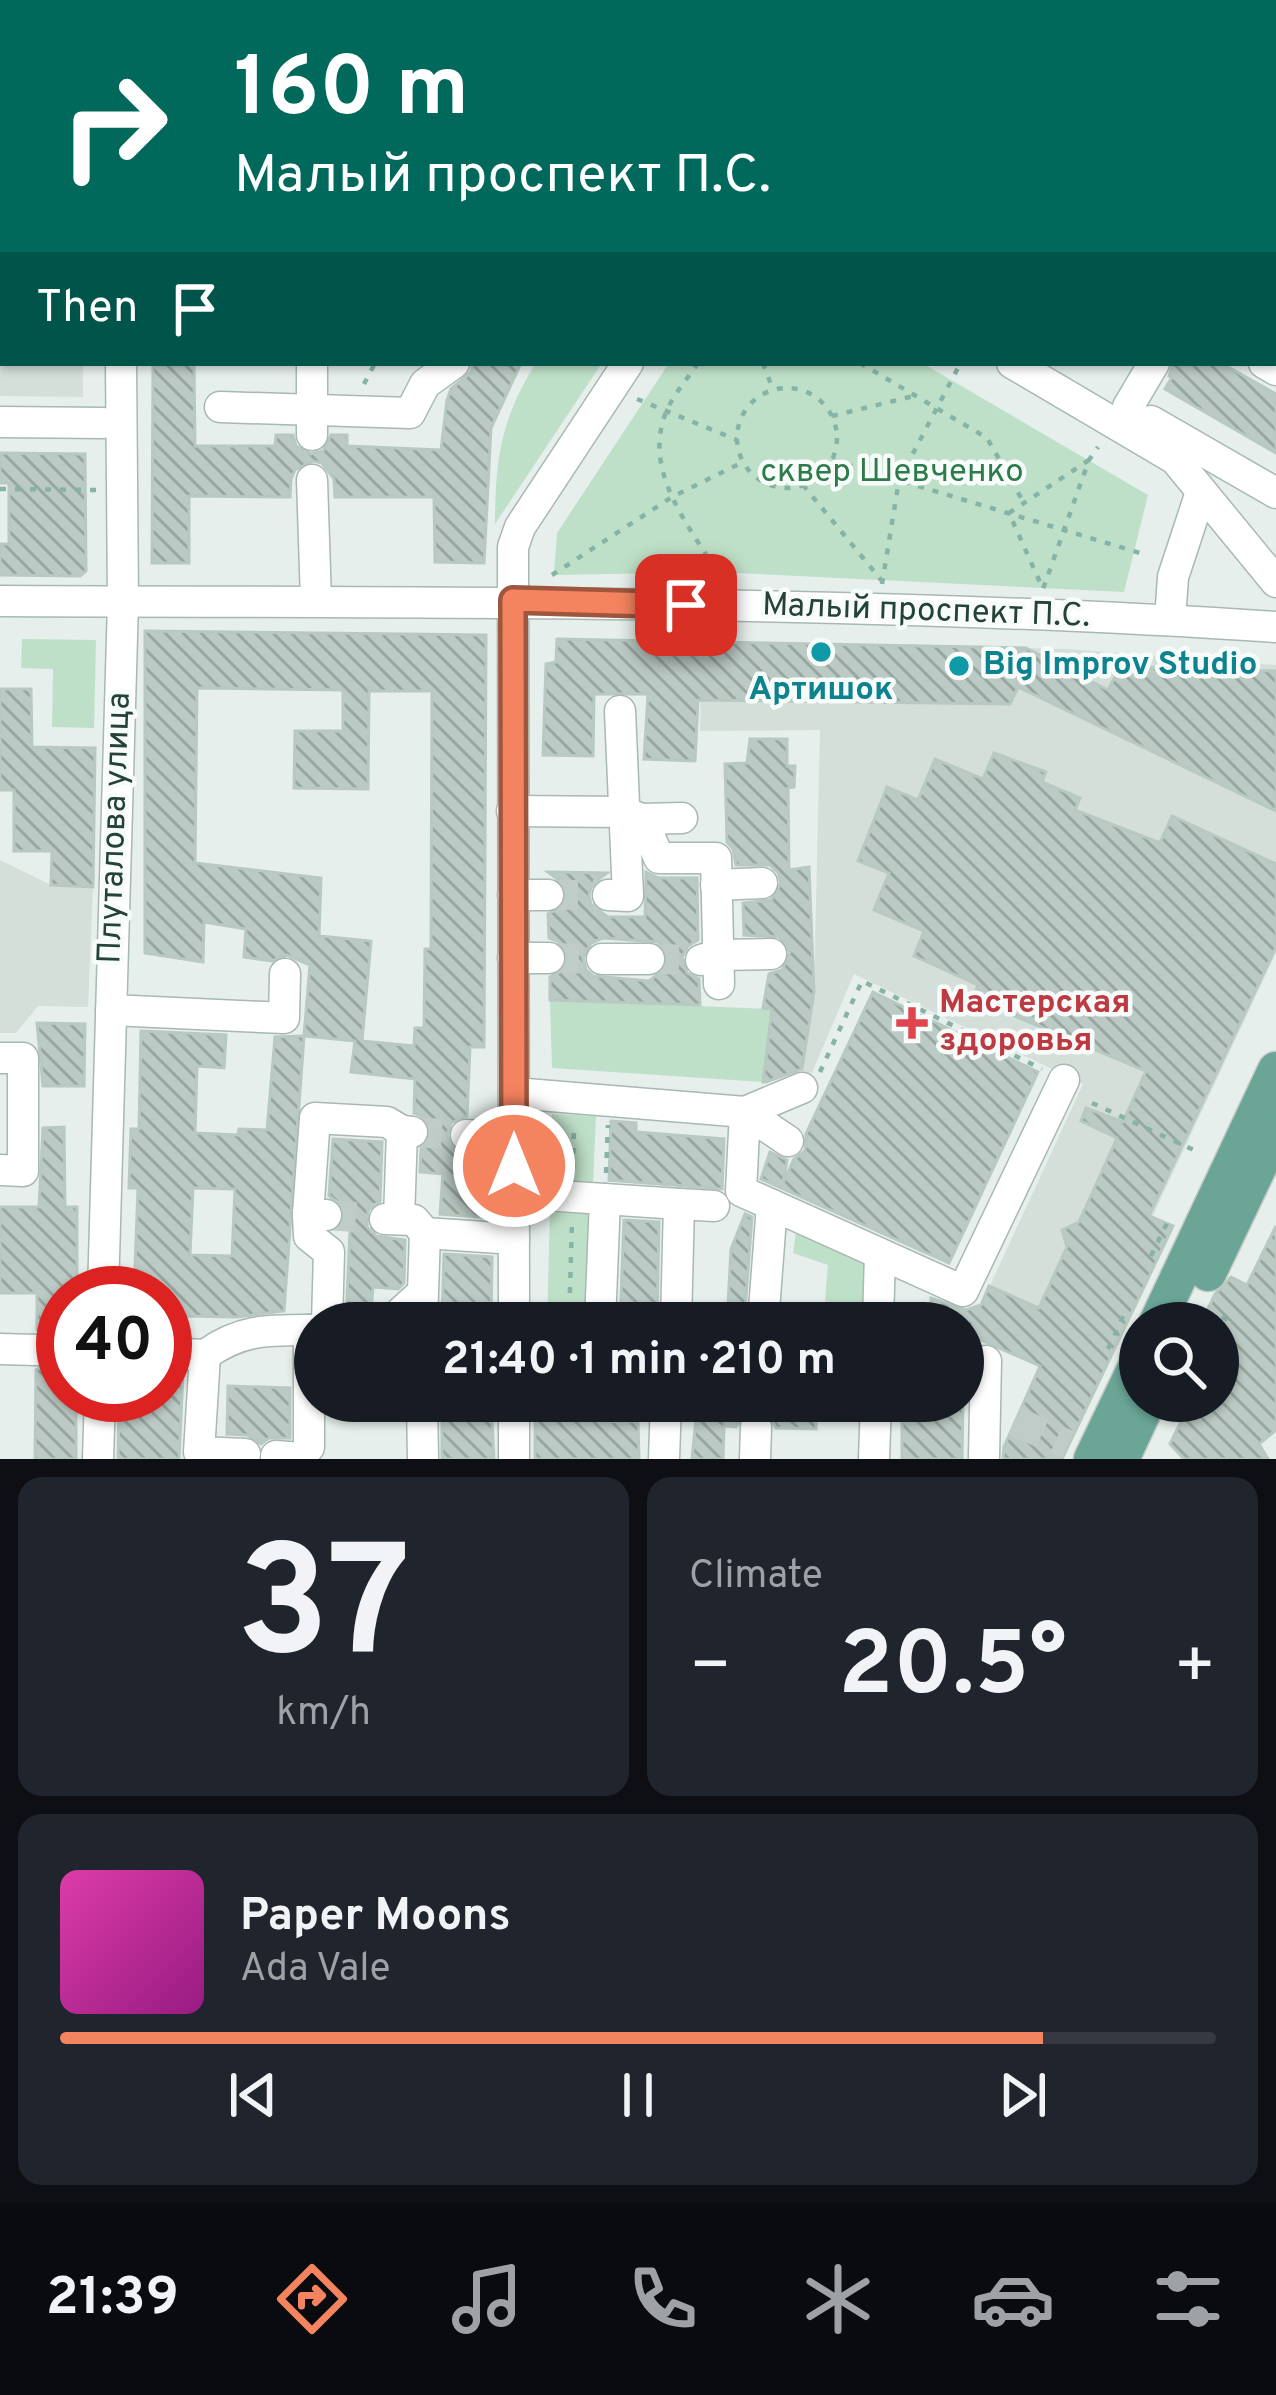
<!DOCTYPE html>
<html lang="en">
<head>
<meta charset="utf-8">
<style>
	body { margin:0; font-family:Overpass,sans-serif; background:#20242c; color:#f1f3f6; height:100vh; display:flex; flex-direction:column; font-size:45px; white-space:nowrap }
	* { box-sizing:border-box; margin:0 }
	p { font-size:39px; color:#9ea1a6 }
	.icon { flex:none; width:66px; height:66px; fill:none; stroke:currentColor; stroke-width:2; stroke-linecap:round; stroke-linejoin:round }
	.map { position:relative; height:1459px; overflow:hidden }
	.side { display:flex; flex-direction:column; gap:18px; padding:18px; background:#0d0f14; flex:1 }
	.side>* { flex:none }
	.hud { position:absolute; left:0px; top:0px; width:1278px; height:366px; box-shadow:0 3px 9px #0004; background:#00695c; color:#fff; overflow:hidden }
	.tools { position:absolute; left:1119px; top:1302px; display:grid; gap:24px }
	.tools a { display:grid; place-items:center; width:120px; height:120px; border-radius:50%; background:#171b24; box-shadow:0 3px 9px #0004; font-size:60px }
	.speed { position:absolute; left:36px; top:1266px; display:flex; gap:24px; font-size:60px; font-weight:700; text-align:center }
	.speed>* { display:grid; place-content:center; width:156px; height:156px; border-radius:50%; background:#171b24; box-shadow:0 3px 9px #0004; line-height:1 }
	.speed .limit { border:18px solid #d22; background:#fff; color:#111 }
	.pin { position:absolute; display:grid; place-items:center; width:102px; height:102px; color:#fff; margin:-51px; border-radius:24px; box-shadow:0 6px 18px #0006 }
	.me { position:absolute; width:132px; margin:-66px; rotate:0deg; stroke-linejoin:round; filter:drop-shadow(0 0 9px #0008) }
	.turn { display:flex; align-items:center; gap:42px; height:252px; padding:0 36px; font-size:54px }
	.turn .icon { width:156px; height:156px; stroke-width:2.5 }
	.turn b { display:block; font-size:84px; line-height:102px }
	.then { display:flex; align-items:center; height:114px; padding:0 36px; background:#0003; gap:24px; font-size:45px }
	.big { font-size:90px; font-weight:700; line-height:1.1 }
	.side .tile { flex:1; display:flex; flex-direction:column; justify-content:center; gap:18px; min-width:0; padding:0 42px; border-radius:24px; background:#20242c }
	.side .dial { align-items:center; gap:0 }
	.dial b { font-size:156px; line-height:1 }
	.song { display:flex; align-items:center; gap:36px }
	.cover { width:144px; height:144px; border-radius:18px; background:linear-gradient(135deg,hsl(320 70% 55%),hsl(310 70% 35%)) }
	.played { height:12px; border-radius:6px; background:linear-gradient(90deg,#f4845f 85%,#363941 85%) }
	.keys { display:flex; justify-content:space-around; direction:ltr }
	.heat { display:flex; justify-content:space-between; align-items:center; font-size:66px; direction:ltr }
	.side .tiles { flex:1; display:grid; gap:18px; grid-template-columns:1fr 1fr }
	.tile:last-child { grid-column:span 2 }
	.trip { position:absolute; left:294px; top:1302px; width:690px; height:120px; border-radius:60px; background:#171b24; box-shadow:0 3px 9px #0004; font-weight:700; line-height:120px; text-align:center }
	.menu { display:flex; height:192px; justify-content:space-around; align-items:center; background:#090b0e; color:#9ea1a6 }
	.menu .icon { width:84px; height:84px }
	.menu .current { color:#f4845f }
	.menu b { font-size:54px; color:#f1f3f6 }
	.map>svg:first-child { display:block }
</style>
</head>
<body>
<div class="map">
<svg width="1276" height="1459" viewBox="0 0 1276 1459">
	<defs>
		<pattern id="building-back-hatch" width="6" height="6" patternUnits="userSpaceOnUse" patternTransform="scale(3)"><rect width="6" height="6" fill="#bbcac4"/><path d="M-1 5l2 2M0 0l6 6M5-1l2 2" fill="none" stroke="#98a6a0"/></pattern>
	</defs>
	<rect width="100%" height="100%" fill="#e6efeb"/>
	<g fill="#d4dfda">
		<path d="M0,0H86L3,3V363H83V397L0,396Z"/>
		<path d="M702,640L1067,649L1276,665V953L1088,1354L981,1305L1083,1084L854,974L805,1089L799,1086L814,992L820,730L700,731Z"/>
		<path d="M0,860L51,885L93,887L88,1007L38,1006L16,1033H0Z"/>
	</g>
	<g fill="#bfe0c8">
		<path d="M536,363H602L495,524C495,460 501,418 536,363Z"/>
		<path d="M669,363H922L1148,495L1124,592L717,572L554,575L557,533Z"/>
		<path d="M22,639L96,640L94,728L52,727L53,669L21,668Z"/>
		<path d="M550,1000L772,1009L763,1082L552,1068Z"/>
		<path d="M552,1114L596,1116L593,1182L549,1180Z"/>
		<path d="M550,1213L593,1214L590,1323H547Z"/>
		<path d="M797,1226L869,1259L867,1311L825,1301L828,1265L793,1253Z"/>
	</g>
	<g fill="url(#building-back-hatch)" stroke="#b8c9c2" stroke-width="3" fill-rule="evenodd">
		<path d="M153,363H194L195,446H275L276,435H293L296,446L311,454L323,451L331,435H347V446L441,450L447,400L451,389L471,372L473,363H521L491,428L484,563L435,562L434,497H335L334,479L322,463L313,461L295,470L291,479L290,497L189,496V563H152Z"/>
		<path d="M1173,363H1221L1276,394V453L1165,389L1172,377L1169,376Z"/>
		<path d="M0,453L85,454L86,571L80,576L0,575V544H9V483H0Z"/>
		<path d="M145,631L486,635L484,1047H470L467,1116L451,1123L447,1135L456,1152L494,1156L493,1218L440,1214L443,1174L420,1172L421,1149L431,1133L424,1117L414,1113L415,1079L351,1072L355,1041L304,1036L310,965L287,955L272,961L244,957L246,929L204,922L203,962L145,953ZM197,688L343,690V731H295L294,788L368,789L369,691H432L431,949H425L424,1028H415L414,1046L362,1041L371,941L319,936L321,878L195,863Z"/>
		<path d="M557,639L1026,648L1108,690L1117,673L1125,667L1276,671V811L1018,687L1010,704L698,700L695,761L644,759L648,694H594L593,756L543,755L546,664L556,662Z"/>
		<path d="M0,689H31L32,747L95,748L93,887L51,885L52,851H14V790H0Z"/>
		<path d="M750,739H787V766H795L794,787L788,788L789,870L809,867L814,992L802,1069L766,1082H763L772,1009L763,1008L769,974L782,970L790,952L779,937L744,935L743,903L771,900L781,883L778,872L770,865H736L733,849L727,842L725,764L747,763Z"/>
		<path d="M994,753L1046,772L1042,782L1080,798L1075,810L1160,843L1172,816L1276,864V947L1149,1216L1173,1226L1062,1459H1003L1004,1447L1040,1366L963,1332V1323H930L931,1298L966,1310L981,1305L989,1286L1039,1308L1067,1247L1062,1230L1079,1222L1117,1138L1081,1121L1086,1108L1123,1122L1146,1071L981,1002L983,999L974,995L978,985L914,956L924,931L874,910L889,873L858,861L887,787L918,800L935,759L983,779Z"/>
		<path d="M548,872L607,873L592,884L589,895L591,905L608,917H645L646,872L659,878H697L698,940L688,946L682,957L687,973L699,979L700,1005L550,1000V977L565,969L568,957L560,942L549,938L548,914L564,906L567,894L564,884ZM603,938L658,942L666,950V968L649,981L593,976L586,970L583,958L591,943Z"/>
		<path d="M873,992L1038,1072L949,1263L761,1179L770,1152L787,1160L783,1183L794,1159L805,1151L806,1134Z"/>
		<path d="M37,1023L85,1024L84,1086H43Z"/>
		<path d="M141,1031L226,1035L224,1068L197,1066L195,1133L238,1135L239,1129L267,1130L275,1037L304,1036L284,1311L237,1317L186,1316L185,1335L174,1337L165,1351V1293H134L138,1188H129L131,1129H139ZM193,1188L235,1189L232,1256L190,1255Z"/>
		<path d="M611,1121L636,1123V1132L724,1139L722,1189L609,1180Z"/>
		<path d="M64,1127L65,1207H77V1293H63V1395H76V1459H35L36,1370L53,1361L56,1349L48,1334L37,1330V1293H0V1207H39L43,1128Z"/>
		<path d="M333,1139L382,1142L380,1201L368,1210L367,1227L376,1236L405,1240L404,1283L398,1289L373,1287L370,1323H346L350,1228L341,1227L344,1207L329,1196Z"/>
		<path d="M745,1214L752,1217L744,1323H727L731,1249Z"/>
		<path d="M624,1220L659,1222L657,1323H620Z"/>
		<path d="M1276,1226V1430L1259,1444L1268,1459H1184L1170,1444L1191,1401H1218V1345L1229,1323H1201L1215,1294L1231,1277L1247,1285Z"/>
		<path d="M444,1254L492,1257L491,1323H442Z"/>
		<path d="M165,1356L173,1370L183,1373L179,1459H118L119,1395H165Z"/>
		<path d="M228,1386L290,1388V1438H269L261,1444L247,1435L227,1434Z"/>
		<path d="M442,1401H491L494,1459H442Z"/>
		<path d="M535,1401H598L599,1422L638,1421L639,1459H535Z"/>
		<path d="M725,1401H816V1429L776,1428L767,1411L748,1409L736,1427L724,1426L723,1459H692L696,1419H724Z"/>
		<path d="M902,1401H963L962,1459H902Z"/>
	</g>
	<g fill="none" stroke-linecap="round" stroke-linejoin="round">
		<g stroke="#bfccc8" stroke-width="30" stroke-dasharray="30 15" stroke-linecap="butt">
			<path d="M775,0L779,3"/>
			<path d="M572,3L574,0"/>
			<path d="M548,895H608"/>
			<path d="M549,958L602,959"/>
			<path d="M649,959L701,960"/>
			<path d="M412,1132L466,1135"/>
			<path d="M326,1215L385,1219"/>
			<path d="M1015,1421L1068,1445"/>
		</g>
		<defs>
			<g id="minor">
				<path d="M121,0V3"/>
				<path d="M311,0V3"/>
				<path d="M428,0L433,3"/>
				<path d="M465,0L470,3"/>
				<path d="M650,0L654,3"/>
				<path d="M997,0L1000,3"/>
				<path d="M1096,0L1100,3"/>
				<path d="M1196,0L1200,3"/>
				<path d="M734,3L737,0"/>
				<path d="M877,3L880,0"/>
				<path d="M1138,3L1140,0"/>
				<path d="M1275,56H1276"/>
				<path d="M1275,245L1276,243"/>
				<path d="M1275,287L1276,288"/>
				<path d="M312,363V435"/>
				<path d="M1012,363L1175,459L1276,582"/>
				<path d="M1264,363L1276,370"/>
				<path d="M220,407L410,413L425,384L454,363"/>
				<path d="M1128,407L1154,363"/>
				<path d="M1151,421L1276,493"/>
				<path d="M1,422L103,423"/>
				<path d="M312,480L316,601"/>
				<path d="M0,601C425,603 851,599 1276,627"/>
				<path d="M1170,620L1173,577L1201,492"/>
				<path d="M512,811L623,812L642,819L682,818"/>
				<path d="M642,819L659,858H716L719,984"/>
				<path d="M716,885L762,883"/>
				<path d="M513,895H548"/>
				<path d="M608,895L628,896L620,711"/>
				<path d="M513,958H549"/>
				<path d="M602,959H649"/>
				<path d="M701,960L717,955L771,954"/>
				<path d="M111,1010L284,1018L285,974"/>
				<path d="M0,1058H23V1171L0,1170"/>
				<path d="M514,1093L745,1112L741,1191L963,1291L1064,1080"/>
				<path d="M466,1135L514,1138"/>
				<path d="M788,1141L745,1112L802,1088"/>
				<path d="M514,1193L679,1204L676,1323"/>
				<path d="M679,1204L714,1206"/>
				<path d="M308,1214L309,1236L329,1252L327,1323"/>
				<path d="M326,1215L308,1214L315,1118L387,1122L402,1131"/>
				<path d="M385,1219L414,1220L425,1233L514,1239"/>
				<path d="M399,1219L402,1131L412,1132"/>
				<path d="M103,1293L123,602L121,363"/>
				<path d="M389,1323L422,1293"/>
				<path d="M422,1323L425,1233"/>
				<path d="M514,1323L513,547L520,527L628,363"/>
				<path d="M600,1323L605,1199"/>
				<path d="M763,1323L772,1205"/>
				<path d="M878,1323L880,1254"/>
				<path d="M0,1349L37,1350"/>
				<path d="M184,1354L205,1355L199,1452L245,1454"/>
				<path d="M205,1355C242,1328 271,1330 315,1330"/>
				<path d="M422,1401L423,1459"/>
				<path d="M514,1401V1459"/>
				<path d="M276,1456L300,1458L309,1447V1330"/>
				<path d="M984,1457L986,1361"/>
				<path d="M98,1459L100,1395"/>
				<path d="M664,1459L666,1401"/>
				<path d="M755,1459L756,1427"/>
				<path d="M874,1459L876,1401"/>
			</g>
			<g id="major">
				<path d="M1208,1273L1276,1130"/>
				<path d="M1157,1323L1276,1070"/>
				<path d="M1092,1459L1140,1359"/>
				<path d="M1121,1459L1148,1401"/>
			</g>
		</defs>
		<use href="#minor" stroke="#a8b8b2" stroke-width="33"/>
		<use href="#major" stroke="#c2cac8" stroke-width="39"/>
		<g stroke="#86b3a5" stroke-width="4.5" stroke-dasharray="6 9" stroke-linecap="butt">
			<path d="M1275,323L1276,324"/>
			<path d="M698,363C688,378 674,394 667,410C641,469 688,524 717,572L716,578"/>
			<path d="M763,363L773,390"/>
			<path d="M860,363L987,438L1024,503"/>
			<path d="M364,384L375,363"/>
			<circle cx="787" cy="438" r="50"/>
			<path d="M637,399L737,440"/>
			<path d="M832,416L914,396"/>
			<path d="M832,460L1140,553"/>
			<path d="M1089,460L1009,513L1043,589L1089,460L1098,447"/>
			<path d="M803,485L882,581"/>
			<path d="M0,489L97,490"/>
			<path d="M552,575L672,497L743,462"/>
			<path d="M882,584L899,480L959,366"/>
			<path d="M820,1072L862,981L1042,1069"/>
			<path d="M1092,1103L1198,1152"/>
			<path d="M573,1169L574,1126"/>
			<path d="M606,1173L608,1125"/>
			<path d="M1151,1256L1167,1223"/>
			<path d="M1222,1317L1230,1321"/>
			<path d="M569,1323L572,1222"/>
			<path d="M969,1343V1318"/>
			<path d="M1108,1349L1126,1310"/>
			<path d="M1181,1401V1402"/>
		</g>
		<use href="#minor" stroke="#fff" stroke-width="30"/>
		<use href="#major" stroke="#6aa596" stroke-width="36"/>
	</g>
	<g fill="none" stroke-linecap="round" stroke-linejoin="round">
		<defs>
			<path id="route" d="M514,1166L513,600L686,605"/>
		</defs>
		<use href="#route" stroke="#9f563e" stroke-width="30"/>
		<use href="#route" stroke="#f4845f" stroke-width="21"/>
	</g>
	<g fill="#0f9aa8" stroke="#f7fbf9" stroke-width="4.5">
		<circle cx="821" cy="652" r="12"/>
		<circle cx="959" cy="666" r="12"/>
	</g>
	<path fill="#e0444e" stroke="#f7fbf9" stroke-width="4.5" d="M906 1005h12v12h12v12h-12v12h-12v-12h-12v-12h12z"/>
	<g text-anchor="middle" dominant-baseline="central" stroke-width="9" stroke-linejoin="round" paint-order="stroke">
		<g font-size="33" fill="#2d7a4b" stroke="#f7fbf9">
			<text x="892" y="473">сквер Шевченко</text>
		</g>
		<g font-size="33" fill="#24423a" stroke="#f7fbf9">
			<text transform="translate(926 612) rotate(2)">Малый проспект П.С.</text>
			<text transform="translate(116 828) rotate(-88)">Плуталова улица</text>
		</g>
		<g font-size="33" font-weight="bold" fill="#0d838f" stroke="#f7fbf9" text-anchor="start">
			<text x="983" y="666">Big Improv Studio</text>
			<text x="821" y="691" text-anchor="middle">Артишок</text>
		</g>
		<g font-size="33" font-weight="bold" fill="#be3a42" stroke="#f7fbf9" text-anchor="start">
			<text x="939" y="1004">Мастерская<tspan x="939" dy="38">здоровья</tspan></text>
		</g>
	</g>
</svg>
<div class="tools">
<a><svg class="icon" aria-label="search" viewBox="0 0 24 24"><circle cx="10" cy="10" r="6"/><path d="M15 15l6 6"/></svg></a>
</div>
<div class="speed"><div class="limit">40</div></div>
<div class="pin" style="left:686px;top:605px;background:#d93025"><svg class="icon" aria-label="arrive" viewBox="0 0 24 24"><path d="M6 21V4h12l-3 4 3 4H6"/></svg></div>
<svg class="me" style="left:514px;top:1166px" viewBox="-20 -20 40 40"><circle r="17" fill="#f4845f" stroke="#fff" stroke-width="3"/><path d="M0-11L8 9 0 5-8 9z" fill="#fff"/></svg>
<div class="trip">21:40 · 1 min · 210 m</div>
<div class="hud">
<div class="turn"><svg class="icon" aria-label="right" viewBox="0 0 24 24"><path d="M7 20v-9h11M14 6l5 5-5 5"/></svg><div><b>160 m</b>Малый проспект П.С.</div></div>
<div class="then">Then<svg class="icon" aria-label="arrive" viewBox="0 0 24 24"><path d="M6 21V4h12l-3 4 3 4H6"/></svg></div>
</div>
</div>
<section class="side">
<div class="tiles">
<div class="tile dial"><b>37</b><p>km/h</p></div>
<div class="tile"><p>Climate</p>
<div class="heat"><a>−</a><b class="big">20.5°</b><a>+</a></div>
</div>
<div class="tile">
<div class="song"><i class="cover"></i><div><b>Paper Moons</b><p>Ada Vale</p></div></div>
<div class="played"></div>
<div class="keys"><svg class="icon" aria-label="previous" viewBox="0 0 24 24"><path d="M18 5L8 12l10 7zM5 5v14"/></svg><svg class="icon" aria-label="pause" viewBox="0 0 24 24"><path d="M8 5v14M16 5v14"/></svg><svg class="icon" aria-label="next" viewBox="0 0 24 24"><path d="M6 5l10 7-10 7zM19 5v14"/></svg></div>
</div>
</div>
</section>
<nav class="menu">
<b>21:39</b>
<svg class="icon current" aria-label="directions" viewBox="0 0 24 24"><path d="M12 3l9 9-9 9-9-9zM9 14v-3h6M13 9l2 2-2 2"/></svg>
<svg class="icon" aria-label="music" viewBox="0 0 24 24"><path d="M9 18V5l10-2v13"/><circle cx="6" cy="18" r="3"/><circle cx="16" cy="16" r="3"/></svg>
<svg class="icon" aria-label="phone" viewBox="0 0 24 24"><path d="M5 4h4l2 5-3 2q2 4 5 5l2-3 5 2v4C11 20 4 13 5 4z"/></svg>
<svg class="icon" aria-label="climate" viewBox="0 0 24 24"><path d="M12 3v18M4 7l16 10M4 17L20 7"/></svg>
<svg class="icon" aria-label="car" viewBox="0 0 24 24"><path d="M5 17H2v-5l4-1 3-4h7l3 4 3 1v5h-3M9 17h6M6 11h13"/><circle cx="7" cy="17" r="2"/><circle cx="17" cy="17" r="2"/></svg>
<svg class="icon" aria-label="filters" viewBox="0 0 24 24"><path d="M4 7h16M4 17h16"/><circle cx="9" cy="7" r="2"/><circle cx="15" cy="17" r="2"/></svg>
</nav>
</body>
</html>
